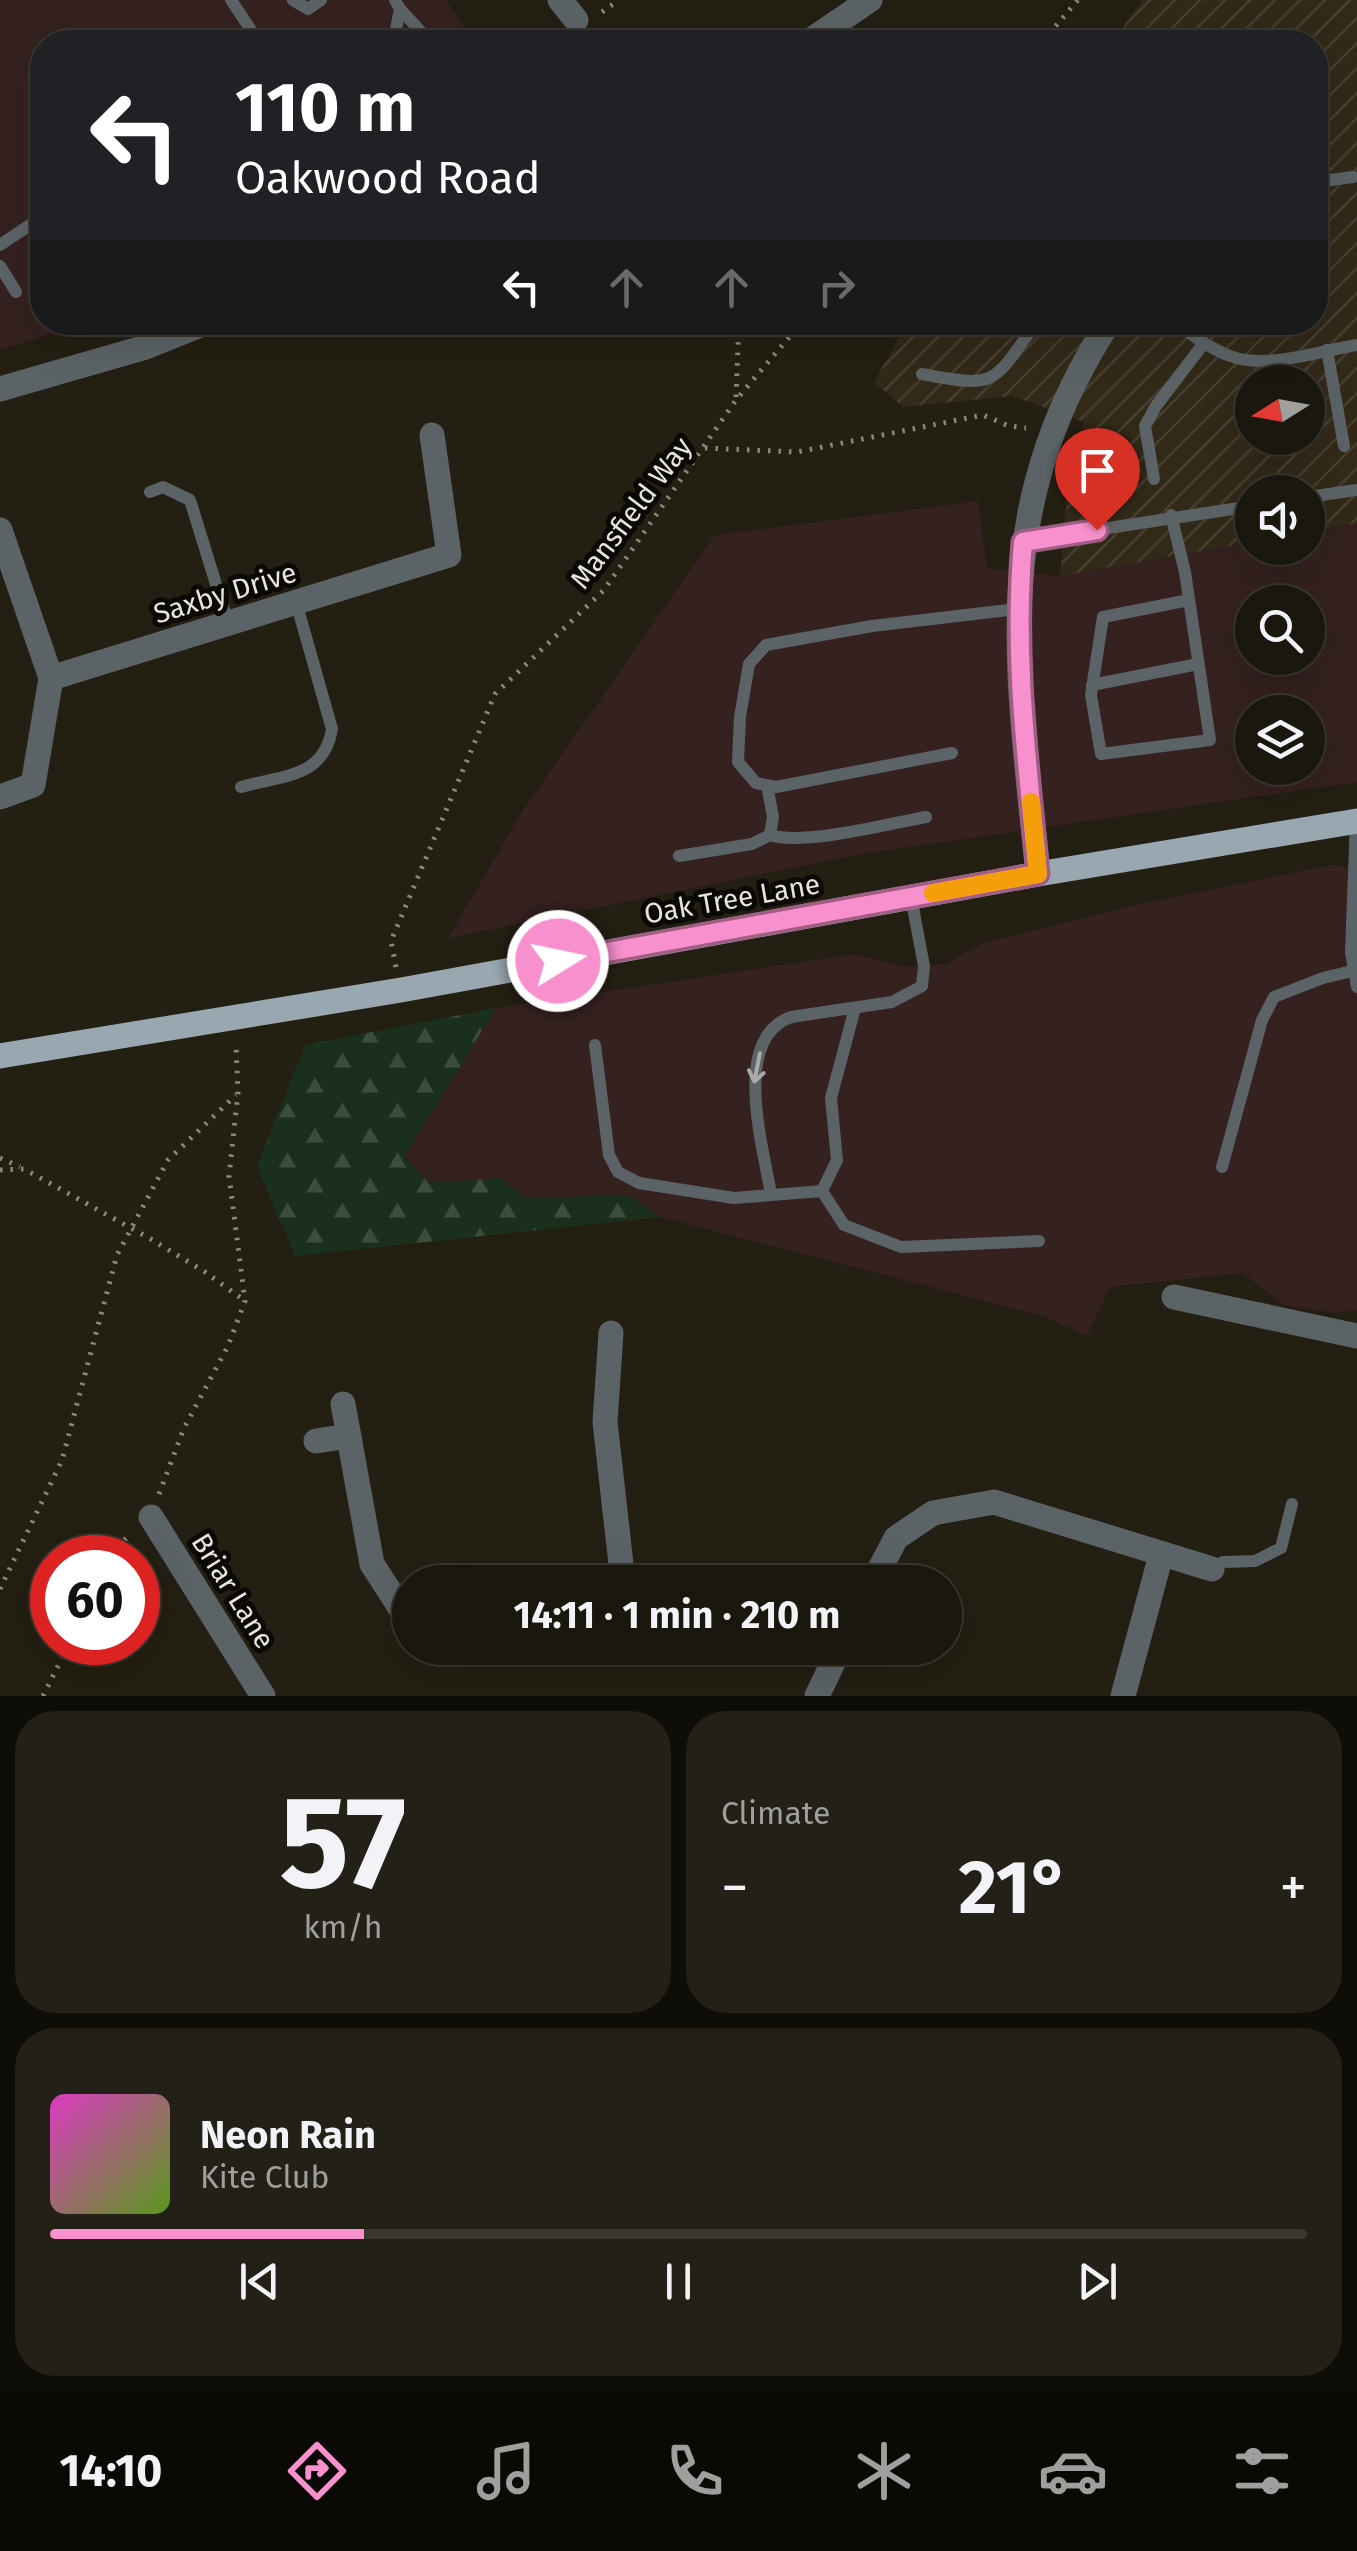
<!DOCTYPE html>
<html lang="en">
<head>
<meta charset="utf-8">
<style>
	body { margin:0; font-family:"Fira Sans",sans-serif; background:#232017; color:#f1f3f6; height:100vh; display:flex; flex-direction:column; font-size:38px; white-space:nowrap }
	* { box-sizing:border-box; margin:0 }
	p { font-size:32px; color:#9f9f9e }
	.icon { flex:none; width:55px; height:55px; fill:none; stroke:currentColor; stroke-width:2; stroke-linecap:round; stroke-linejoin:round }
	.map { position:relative; height:1696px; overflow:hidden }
	.drawer { display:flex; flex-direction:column; gap:15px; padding:15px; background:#0e0d08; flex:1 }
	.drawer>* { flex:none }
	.guide { position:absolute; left:30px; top:30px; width:1298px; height:305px; border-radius:40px; box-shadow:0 10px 40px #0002,0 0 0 2px #38362e; background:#202124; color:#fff; overflow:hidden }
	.needle { width:65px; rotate:259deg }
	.tools { position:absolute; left:1235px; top:365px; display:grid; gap:20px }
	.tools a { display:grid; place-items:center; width:90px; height:90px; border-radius:50%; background:#1a170e; box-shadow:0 10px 40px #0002,0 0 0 2px #38362e; font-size:50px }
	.speed { position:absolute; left:30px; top:1535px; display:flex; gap:20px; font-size:50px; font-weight:700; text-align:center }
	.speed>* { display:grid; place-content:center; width:130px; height:130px; border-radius:50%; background:#1a170e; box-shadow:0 10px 40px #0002,0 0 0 2px #38362e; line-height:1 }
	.speed .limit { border:15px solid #d22; background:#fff; color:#111 }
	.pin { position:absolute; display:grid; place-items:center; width:85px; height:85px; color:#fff; margin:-102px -42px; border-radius:50% 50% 50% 0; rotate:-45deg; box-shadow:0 0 10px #0007 }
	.pin .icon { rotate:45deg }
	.me { position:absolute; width:110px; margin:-55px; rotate:80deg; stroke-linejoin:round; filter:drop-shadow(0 0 8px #0008) }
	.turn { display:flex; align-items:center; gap:35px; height:210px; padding:0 40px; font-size:45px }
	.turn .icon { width:130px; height:130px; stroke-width:2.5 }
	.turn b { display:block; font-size:70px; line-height:85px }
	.lanes { display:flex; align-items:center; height:95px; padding:0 40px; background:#0003; justify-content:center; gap:50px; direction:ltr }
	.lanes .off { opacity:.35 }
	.big { font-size:75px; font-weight:700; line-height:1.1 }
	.drawer .card { flex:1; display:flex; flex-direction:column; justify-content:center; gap:15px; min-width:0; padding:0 35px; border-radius:40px; background:#232017 }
	.drawer .dial { align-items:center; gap:0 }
	.dial b { font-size:130px; line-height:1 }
	.song { display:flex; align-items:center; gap:30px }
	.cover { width:120px; height:120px; border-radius:15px; background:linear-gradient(135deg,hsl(310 70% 55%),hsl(90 70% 35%)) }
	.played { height:10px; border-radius:5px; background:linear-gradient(90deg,#f790cd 25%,#38362e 25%) }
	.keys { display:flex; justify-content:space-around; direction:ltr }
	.heat { display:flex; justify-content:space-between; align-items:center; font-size:55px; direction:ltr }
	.drawer .tiles { flex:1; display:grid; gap:15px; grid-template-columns:1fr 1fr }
	.card:last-child { grid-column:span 2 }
	.trip { position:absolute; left:392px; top:1565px; width:570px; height:100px; border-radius:50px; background:#1a170e; box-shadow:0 10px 40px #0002,0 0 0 2px #38362e; font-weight:700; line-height:100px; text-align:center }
	.tabs { display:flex; height:160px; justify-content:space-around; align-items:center; background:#0a0906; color:#9f9f9e }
	.tabs .icon { width:70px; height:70px }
	.tabs .on { color:#f790cd }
	.tabs b { font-size:45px; color:#f1f3f6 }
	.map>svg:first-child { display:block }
</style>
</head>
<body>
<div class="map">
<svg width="1357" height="1696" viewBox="0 0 1357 1696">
	<defs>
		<pattern id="industrial-furrows" width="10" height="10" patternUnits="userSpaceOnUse" patternTransform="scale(2.5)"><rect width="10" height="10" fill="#322919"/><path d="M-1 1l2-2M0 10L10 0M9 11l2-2" fill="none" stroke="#463e2f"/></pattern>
		<pattern id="forest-firs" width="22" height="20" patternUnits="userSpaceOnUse" patternTransform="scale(2.5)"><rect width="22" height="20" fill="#1a301c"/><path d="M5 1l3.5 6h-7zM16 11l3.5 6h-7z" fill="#3b4e3c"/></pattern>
	</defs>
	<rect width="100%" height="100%" fill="#231f12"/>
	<g fill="#342120" fill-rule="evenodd">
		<path d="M0,0H446L475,42H42V322L87,323L0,350Z"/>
		<path d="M978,501L987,568L1060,576L1252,542V548H1308V532L1357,523V782L862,854L448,938L523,810L715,535ZM1252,602H1308V658H1252ZM1252,712H1308V768H1252Z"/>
		<path d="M1331,865L1357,868V1310L1335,1313L1283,1305L1243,1273L1110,1287L1087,1336L1043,1316L660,1217L629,1195L525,1198L500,1178L429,1183L404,1156L496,1008L855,954L904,967L945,964L984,943L1149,902Z"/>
	</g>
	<path fill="url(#industrial-furrows)" fill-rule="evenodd" d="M1142,0H1357V523L1308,532V492H1252V542L1060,576L1069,473L1084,422L1012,396L903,407L874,382L907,323L1315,322V42H1113ZM1252,382H1308V438H1252Z"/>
	<path fill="url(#forest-firs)" d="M496,1008L404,1157L429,1183L500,1178L525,1198L629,1195L660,1217L295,1256L257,1166L305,1045Z"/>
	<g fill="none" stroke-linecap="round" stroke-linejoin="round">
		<g stroke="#8b887d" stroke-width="5" stroke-dasharray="2.5 8" stroke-linecap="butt">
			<path d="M602,12L619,0"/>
			<path d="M1042,42L1078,0"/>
			<path d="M736,397L739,322"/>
			<path d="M705,448L797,452L983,415L1009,426L1026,428"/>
			<path d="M396,967L391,941L495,694L604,590L736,400L802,322"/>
			<path d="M0,1158L20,1167"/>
			<path d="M0,1170L24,1169L149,1238L205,1272L245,1301"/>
			<path d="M159,1494L184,1428L228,1346L245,1301L229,1176L238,1093L236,1045"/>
			<path d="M114,1558L122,1542L131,1534"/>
			<path d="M0,1589L62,1460L117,1255L168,1160L236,1095"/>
			<path d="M43,1696L70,1642"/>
		</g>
		<g stroke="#5c6367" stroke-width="12">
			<path d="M231,0L259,42"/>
			<path d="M293,0L308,9L321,0"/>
			<path d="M400,9L425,36L424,42"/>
			<path d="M388,42L395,34L400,9L395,0"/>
			<path d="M1315,182L1353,177"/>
			<path d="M0,245L42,217"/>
			<path d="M0,266L16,292"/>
			<path d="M1175,322C1192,335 1209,348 1230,356C1267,370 1319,351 1357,345"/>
			<path d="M1327,350L1344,446"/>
			<path d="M922,374C1000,389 992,383 1037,322"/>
			<path d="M1154,479L1145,426L1156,406L1204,343"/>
			<path d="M150,492L163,487L190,500L228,623"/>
			<path d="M1308,497L1357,490"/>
			<path d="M1171,515L1185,572L1210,740L1101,754L1091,695L1103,617L1189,600"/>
			<path d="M1023,541L1252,506"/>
			<path d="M1092,685L1198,664"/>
			<path d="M952,753L776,787L756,783L738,762L740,717L749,664L766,645L872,626L1017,609"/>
			<path d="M241,787C283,775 324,778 332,729L296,602"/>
			<path d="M1356,821L1351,952L1357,987"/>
			<path d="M770,835C803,846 888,824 926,817"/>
			<path d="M679,856L752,844L770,835L773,817L767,785"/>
			<path d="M595,1045L609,1155L618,1172L639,1183L734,1198L822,1191L844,1225L901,1247L1039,1241"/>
			<path d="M1222,1167L1262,1020L1274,997L1323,978L1352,971"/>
			<path d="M822,1191L837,1160L831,1098L855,1008"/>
			<path d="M771,1194C763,1146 731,1038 791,1017L892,1002L922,986L924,966L911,897"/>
			<path d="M1212,1569L1223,1562L1255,1561L1281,1548L1292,1504"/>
		</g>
		<g stroke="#5c6367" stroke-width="25">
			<path d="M560,0L576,20"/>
			<path d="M0,530L51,678L449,555L432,435"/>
			<path d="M0,797L33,785L51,678"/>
			<path d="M1038,874C1017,666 988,509 1109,322"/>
			<path d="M1174,1297L1357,1336"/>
			<path d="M611,1333L605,1422L623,1582"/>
			<path d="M343,1404L372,1564L401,1609L410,1612"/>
			<path d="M316,1441L349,1436"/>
			<path d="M151,1517L263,1696"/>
			<path d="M873,1582L896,1538L933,1513L994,1502L1212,1569"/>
			<path d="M817,1696L840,1648"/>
			<path d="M1123,1696L1161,1555"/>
		</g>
		<g stroke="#5c6367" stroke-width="25">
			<path d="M808,42L870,0"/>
			<path d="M0,389L146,347L208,322"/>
		</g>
		<path stroke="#99a7b0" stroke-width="25" d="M0,1056L401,990L1038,874L1357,821"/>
	</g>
	<defs><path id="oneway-shaft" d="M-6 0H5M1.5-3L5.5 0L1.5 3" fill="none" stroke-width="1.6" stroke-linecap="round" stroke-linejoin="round" transform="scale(2.5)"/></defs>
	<use stroke="#a8aaa7" href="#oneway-shaft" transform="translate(757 1068) rotate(101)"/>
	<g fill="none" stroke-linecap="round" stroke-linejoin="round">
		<defs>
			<path id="route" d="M558,961L1038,874C1027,760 1013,657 1023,542L1097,530"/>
		</defs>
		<use href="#route" stroke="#a15e85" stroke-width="25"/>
		<use href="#route" stroke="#f790cd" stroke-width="18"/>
		<path stroke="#f59e0b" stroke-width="18" d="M933,893L1038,874L1031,802"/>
	</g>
	<g text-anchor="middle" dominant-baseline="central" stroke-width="10" stroke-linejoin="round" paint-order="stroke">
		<g font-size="28" fill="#e7e5dc" stroke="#0b0905">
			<text transform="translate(631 513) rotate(-53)">Mansfield Way</text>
			<text transform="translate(225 593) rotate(-17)">Saxby Drive</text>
			<text transform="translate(732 899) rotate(-10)">Oak Tree Lane</text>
			<text transform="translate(233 1591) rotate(58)">Briar Lane</text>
		</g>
	</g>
</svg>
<div class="tools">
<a><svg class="needle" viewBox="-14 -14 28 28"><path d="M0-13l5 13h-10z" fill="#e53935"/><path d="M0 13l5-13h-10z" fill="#9f9f9e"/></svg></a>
<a><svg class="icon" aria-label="sound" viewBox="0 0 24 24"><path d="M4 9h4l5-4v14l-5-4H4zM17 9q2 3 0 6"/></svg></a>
<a><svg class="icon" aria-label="search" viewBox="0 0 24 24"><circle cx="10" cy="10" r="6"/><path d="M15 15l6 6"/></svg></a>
<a><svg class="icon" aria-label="layers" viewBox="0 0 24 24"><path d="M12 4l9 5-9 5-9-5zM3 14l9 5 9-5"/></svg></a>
</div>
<div class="speed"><div class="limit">60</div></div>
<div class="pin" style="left:1097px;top:530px;background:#d93025"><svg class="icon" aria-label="arrive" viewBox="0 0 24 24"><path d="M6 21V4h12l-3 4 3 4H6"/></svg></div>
<svg class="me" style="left:558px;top:961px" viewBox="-20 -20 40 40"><circle r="17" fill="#f790cd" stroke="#fff" stroke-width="3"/><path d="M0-11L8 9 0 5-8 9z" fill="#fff"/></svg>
<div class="trip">14:11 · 1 min · 210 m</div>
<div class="guide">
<div class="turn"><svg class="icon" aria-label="left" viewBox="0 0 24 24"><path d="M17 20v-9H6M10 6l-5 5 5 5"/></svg><div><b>110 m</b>Oakwood Road</div></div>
<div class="lanes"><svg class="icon" aria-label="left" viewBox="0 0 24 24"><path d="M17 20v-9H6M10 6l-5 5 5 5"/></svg><svg class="icon off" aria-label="ahead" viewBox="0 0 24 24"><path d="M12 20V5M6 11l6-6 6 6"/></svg><svg class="icon off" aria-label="ahead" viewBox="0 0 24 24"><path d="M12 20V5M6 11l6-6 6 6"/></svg><svg class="icon off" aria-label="right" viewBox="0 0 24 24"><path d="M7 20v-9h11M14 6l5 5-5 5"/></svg></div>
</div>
</div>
<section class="drawer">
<div class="tiles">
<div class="card dial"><b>57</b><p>km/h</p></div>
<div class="card"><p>Climate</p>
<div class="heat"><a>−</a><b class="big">21°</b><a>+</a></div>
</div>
<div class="card">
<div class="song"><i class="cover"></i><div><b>Neon Rain</b><p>Kite Club</p></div></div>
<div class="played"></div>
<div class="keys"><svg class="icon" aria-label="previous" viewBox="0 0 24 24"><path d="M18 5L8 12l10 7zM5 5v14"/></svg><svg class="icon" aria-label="pause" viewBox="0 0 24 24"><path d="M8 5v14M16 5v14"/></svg><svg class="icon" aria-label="next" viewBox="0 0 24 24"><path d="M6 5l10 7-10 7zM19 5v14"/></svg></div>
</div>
</div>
</section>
<nav class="tabs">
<b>14:10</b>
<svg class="icon on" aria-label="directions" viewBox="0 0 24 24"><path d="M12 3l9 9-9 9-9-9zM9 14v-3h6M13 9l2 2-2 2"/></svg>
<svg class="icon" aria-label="music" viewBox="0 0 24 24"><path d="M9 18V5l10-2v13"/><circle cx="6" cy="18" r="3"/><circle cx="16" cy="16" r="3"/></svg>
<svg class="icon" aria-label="phone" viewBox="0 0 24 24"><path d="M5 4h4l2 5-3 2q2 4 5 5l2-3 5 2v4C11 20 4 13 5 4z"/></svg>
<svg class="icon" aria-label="climate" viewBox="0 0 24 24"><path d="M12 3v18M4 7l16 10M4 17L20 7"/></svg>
<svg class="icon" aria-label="car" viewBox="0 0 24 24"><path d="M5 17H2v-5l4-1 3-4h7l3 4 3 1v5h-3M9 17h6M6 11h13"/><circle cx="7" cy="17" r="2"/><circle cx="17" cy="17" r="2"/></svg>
<svg class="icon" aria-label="filters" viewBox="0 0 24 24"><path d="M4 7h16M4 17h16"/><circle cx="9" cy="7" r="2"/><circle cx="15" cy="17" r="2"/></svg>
</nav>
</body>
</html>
